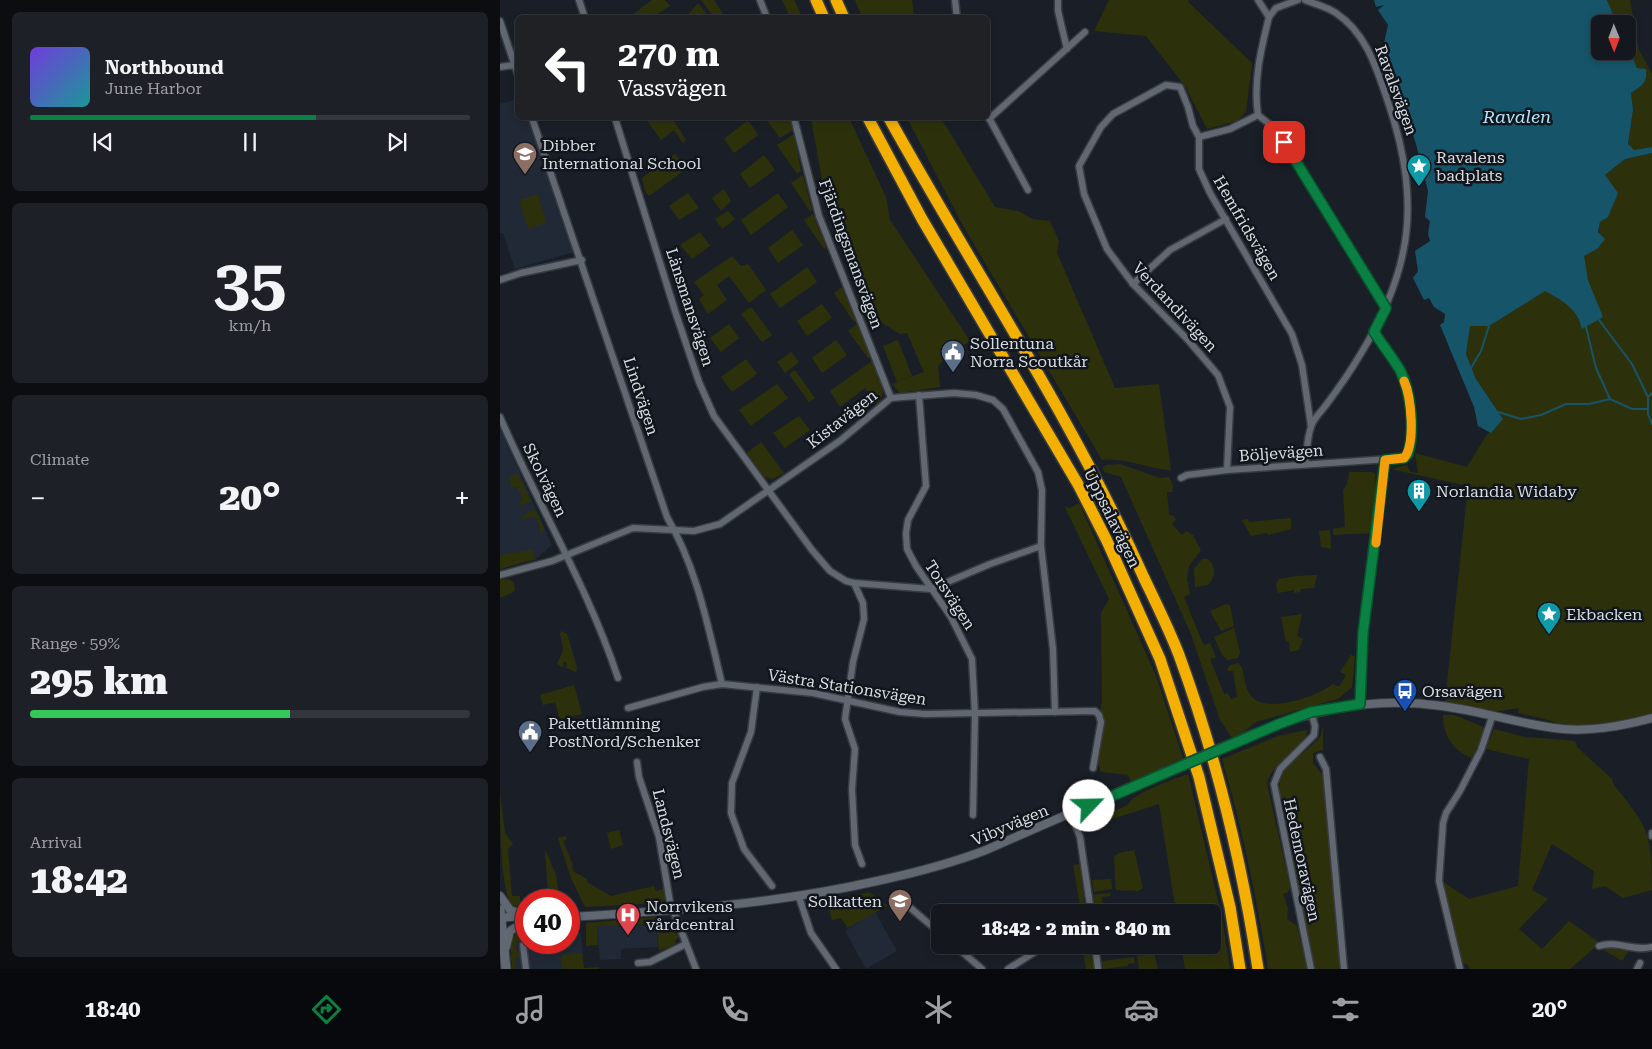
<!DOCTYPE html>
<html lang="en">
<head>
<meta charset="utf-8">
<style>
	body { margin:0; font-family:"Roboto Serif",serif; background:#1d2026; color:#f1f3f6; height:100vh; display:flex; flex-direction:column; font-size:19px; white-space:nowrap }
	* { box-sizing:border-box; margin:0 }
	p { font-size:16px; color:#9d9fa4 }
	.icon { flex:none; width:28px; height:28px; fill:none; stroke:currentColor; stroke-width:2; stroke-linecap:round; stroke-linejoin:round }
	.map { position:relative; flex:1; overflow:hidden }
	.details { display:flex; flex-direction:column; gap:12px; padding:12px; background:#0b0d10; width:500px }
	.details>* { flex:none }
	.top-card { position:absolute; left:15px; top:15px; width:475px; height:105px; border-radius:8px; box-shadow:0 2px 8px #0003,0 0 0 1px #33363b; background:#202124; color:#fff; overflow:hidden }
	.needle { width:32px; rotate:179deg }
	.controls { position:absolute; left:1091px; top:15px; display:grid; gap:10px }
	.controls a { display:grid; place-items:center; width:45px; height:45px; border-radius:8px; background:#14171d; box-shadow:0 2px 8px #0003,0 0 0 1px #33363b; font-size:25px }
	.speed { position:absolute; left:15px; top:889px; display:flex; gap:10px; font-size:25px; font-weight:700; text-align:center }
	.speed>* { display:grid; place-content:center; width:65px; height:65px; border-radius:50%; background:#14171d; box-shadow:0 2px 8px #0003,0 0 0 1px #33363b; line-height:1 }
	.speed .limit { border:8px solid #d22; background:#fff; color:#111 }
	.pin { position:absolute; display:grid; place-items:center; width:42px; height:42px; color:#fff; margin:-21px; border-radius:10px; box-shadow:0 2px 8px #0006 }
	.me { position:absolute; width:55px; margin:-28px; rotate:66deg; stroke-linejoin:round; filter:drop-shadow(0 0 4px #0008) }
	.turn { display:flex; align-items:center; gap:18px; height:105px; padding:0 20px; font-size:22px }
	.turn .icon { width:65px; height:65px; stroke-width:2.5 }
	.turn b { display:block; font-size:35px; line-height:42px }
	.big { font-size:38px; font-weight:800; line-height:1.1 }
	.details .tile { flex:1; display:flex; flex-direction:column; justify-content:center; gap:8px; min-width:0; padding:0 18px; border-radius:8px; background:#1d2026 }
	.details .dial { align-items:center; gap:0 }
	.dial b { font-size:65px; line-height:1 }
	.song { display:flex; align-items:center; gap:15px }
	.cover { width:60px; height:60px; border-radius:8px; background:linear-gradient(135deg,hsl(260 70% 55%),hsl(180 70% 35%)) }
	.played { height:5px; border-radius:2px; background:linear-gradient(90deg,#0b8043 65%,#33363b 65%) }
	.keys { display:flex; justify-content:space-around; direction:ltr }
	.heat { display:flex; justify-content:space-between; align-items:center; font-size:28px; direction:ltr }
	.charge { height:8px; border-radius:4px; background:linear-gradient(90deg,#34c759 59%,#33363b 0) }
	.trip { position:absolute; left:431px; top:904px; width:290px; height:50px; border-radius:8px; background:#14171d; box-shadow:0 2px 8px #0003,0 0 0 1px #33363b; font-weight:800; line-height:50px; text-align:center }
	.tab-bar { display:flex; height:80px; justify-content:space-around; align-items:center; background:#08090c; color:#9d9fa4 }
	.tab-bar .icon { width:35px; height:35px }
	.tab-bar .selected { color:#0b8043 }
	.tab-bar b { font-size:22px; color:#f1f3f6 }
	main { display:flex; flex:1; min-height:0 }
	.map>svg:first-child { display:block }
</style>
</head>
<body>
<main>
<section class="details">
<div class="tile">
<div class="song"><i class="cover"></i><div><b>Northbound</b><p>June Harbor</p></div></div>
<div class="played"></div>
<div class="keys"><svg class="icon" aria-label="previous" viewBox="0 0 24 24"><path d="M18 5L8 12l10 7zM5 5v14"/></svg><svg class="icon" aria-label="pause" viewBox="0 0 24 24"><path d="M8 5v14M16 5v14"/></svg><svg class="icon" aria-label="next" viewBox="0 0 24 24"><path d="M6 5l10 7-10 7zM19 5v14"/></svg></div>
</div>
<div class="tile dial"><b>35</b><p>km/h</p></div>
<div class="tile"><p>Climate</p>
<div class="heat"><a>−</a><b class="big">20°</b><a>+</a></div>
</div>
<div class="tile"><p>Range · 59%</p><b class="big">295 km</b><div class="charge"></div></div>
<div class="tile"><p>Arrival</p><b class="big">18:42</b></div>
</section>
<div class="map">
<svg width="1152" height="969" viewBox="0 0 1152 969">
	<rect width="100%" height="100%" fill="#1a1f27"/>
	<g fill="#202935">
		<path d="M17,99L18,118H29L77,251L15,269L3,233H0V104Z"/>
		<path d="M0,428L52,545L35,560L0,562Z"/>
		<path d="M375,912L397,951L366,969L345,931Z"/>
		<path d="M119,924V927L156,924L158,947L121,949V959L100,960L97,926Z"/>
		<path d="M69,931H79L81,934L84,969H13L11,950L21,936L26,934V942H69Z"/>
	</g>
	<g fill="#2d310b">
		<path d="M152,0H165L170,6L153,17H129Z"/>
		<path d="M201,0H214L225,17H214Z"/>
		<path d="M282,0H294L302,17H290Z"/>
		<path d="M355,0H412L414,17H362Z"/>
		<path d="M609,0H689L688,2L752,63L746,112L737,121L707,129L685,86L646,36L594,31Z"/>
		<path d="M1107,0H1130L1139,50L1152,74V147L1133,150L1128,144L1133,110L1131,93C1141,88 1148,81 1146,69L1137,68L1128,47V24H1117Z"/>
		<path d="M198,3L209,17H186Z"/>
		<path d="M145,118H179L174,121L186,140L183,143L174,130L161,140Z"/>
		<path d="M265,118H290L293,130L280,138Z"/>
		<path d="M311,118H349L386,197L390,220L470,341L444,359L438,366L440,387L400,393L392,384L397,382L383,346L398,340L412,376L399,381L424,372L407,333L400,334L382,323L324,192Z"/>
		<path d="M407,118H441L495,207L518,211L533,219L550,221L559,241L557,253L615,388L659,384L671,470C647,469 626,457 602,460L462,224Z"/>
		<path d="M248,120L258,135L234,153L224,139Z"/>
		<path d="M294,134L301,171L297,174L277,145Z"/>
		<path d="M1152,153V713C1133,719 1077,731 1059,724C1047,719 1032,716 1018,713L1019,708L992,712L945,702L968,486L891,469L907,465L910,472L918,473L915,453L967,467L986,436L1003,419L976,379L966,354L970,326H989L1045,290L1066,302L1080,319L1103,318L1088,280L1083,256L1097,249L1105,175L1125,159Z"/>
		<path d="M175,154L186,169L149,196L145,191L142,178Z"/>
		<path d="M264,155L275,170L250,188L240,174Z"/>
		<path d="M303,175L312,210L310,211L291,183Z"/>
		<path d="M224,189L231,201L221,211L212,198Z"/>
		<path d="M188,193L199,208L179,220L169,206Z"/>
		<path d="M278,193L288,207L251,235L241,220Z"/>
		<path d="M38,194L46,223L28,229L19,200Z"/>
		<path d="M228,211L235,219L222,229L215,219Z"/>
		<path d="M313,214L326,247L324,249L304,220Z"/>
		<path d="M292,230L303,245L278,263L268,248Z"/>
		<path d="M200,232L210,246L192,259L180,245Z"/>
		<path d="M232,256L241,266L248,264L266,290L249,303L229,276L217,285L227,300L208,314L199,299L204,295L194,282Z"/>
		<path d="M307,267L317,282L280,308L270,294Z"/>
		<path d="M342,287L356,321L354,322L334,293Z"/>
		<path d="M322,304L332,318L307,336L297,321Z"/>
		<path d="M249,308H252L272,335L262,342L241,314Z"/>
		<path d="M229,324L239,338L221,352L210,338Z"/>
		<path d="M357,324L371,357L368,358L348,331Z"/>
		<path d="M336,340L347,355L322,373L312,358Z"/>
		<path d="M291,352L299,362L285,373L277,362Z"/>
		<path d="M246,359L257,374L232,392L221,377Z"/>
		<path d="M372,361C377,375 390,392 377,404L365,388L340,407L330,391Z"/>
		<path d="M295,370L315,398L309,402L289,374Z"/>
		<path d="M277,384L288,398L251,426L239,410Z"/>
		<path d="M299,416L310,430L285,448L273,433Z"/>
		<path d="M261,442L284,473L273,479L264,477L247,453Z"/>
		<path d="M620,464L660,478L669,477L673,486L672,492H667L669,515L674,516L676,520L672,524L682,535L686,531L693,535L701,550L689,566L687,579L690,594L684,597L701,639L704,645L710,643L716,657L710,659L724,694L728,693L731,699L737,697L733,671H728L727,669L730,665L738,663L742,667C744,676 745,689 752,697C768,714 818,696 833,684L839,687L846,675L840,672L851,655L855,656L852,687L838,699L756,722L736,738H732L720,720L691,634L621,477L604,472L603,467L607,465Z"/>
		<path d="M849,472H872L875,474L876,489L871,533L833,535V529L845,527L843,490L847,484Z"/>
		<path d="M18,474L31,501L18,507L19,503L22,502L21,492H18V487H11L9,476Z"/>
		<path d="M579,503L656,676L683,758L631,782L628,775L601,772L597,759L603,725V717L600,711L602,702L601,613L609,599L565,507L570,508Z"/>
		<path d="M35,509L44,528L41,534L36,517L21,519L26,513Z"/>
		<path d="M791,518V529L768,535L767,533L751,536L742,520L748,519L749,522Z"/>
		<path d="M830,530L831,549L821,547L819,531Z"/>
		<path d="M31,550H33L35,559L0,569V555Z"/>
		<path d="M702,559H708C716,566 716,577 708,585L695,587L694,569Z"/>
		<path d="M817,575L814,588L801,589L800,592L794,593V590L778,593L776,584L779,579L796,576Z"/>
		<path d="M8,579L14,582L15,590L12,593L0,598V580Z"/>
		<path d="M726,604L730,605L734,626L721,631L710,611Z"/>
		<path d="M802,614L797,636L803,639L799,650L790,652L789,641L786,642L781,617Z"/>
		<path d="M734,628L740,652L738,658L728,660L722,655L714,637Z"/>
		<path d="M62,631L67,634L77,667L76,672L66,668L67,664L64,661L63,668L57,664L63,650L60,633Z"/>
		<path d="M74,685L82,714L60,720L55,702L43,705L40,695Z"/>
		<path d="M943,715H954L984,727L985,731L972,758C953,751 943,735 943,715Z"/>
		<path d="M823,726V750L813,753V763L825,778L841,969H815L779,795L780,781L784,770L820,738Z"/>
		<path d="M994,729L1029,738L1027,737L1075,741L1077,747L1112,779L1114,785C1149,828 1152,835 1152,890L1123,898L1105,886L1092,889L1094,871L1052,844L1032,890L1048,899L1019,929L1042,949L1069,921L1100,943L1070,969H970L968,965L961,962L943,882L969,899L1018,886L1029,759L986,749Z"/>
		<path d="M807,730C807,751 771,760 767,784L790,887L788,892L783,894L788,908L787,919L797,926L807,969H768C757,898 742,828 722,759L778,736Z"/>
		<path d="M688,774L722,918L730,969H685L681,945H712V912H676L659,804L584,828L599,817L628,805C632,793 675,779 688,774Z"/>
		<path d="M0,793L5,833L13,844L8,849L12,896H20V902H26V908L12,906C0,891 0,815 0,793Z"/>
		<path d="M119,830L123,845L111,849L107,833Z"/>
		<path d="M75,833L66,836L67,839L63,841L72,863L73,871L87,879V882L111,896L150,887L154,886L156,891L167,888V899L160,903L85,907L71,878L58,838Z"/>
		<path d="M45,849L56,875L60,900H43V896L48,895Z"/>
		<path d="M634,850L643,888L638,891L616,890L614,857L619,853Z"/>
		<path d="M579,864L580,868L586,912H581L573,865Z"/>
		<path d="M611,879L612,889L594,892L592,880Z"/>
		<path d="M369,892L387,906L348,928L341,918L332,920L327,902Z"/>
		<path d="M610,893L611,896L602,897L604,912H596L593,895Z"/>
		<path d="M159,917C171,920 173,927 179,937L175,941L176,944L159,951L156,924L97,926L98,945L86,946V923Z"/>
		<path d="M26,931V936L16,943V949L21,957L15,958L16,969H12C11,956 8,944 16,933Z"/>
		<path d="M582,945H590L594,969H586Z"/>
		<path d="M1107,946L1130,949L1122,961L1100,948Z"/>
		<path d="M653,949L658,969H639L637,954L641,951Z"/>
		<path d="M82,953L84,968L99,967V969H61L62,955Z"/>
		<path d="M634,957L635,963L628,964V966L603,969L602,961Z"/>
	</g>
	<path fill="#165469" d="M874,0H1107L1117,24H1100V51H1128V47L1137,68L1146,69C1148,82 1141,87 1131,93L1133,110L1128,144L1134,150L1152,147V153L1125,159L1105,175L1118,193L1108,217L1100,222L1098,232L1105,239L1097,249L1084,256L1088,280L1103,317L1082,329C1078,309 1062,300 1045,291L989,326H970L966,354L976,379L1003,419L991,433L978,426L974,407L940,325L944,322L945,314L934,307L929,298L924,300L913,278L918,271L915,251L930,241L928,234L930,221L925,217L928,191L916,144L896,86L885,76L884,43L888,25L878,10L884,5L876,7Z"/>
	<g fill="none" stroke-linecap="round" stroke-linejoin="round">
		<g stroke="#165469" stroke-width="2">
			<path d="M1099,320L1132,364L1148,397"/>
			<path d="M1086,327L1096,368L1110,399"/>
			<path d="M971,368L981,351L989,326"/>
			<path d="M1152,393L1148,397V414L1152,424"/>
			<path d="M998,412L1021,419L1041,415L1066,404H1089L1110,399L1132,409H1148"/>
		</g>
		<defs>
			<g id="minor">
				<path d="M79,0L85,18"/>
				<path d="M260,0L267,18"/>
				<path d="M455,0L457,18"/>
				<path d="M558,0V11L567,49"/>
				<path d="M758,0L769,17C761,49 753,82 758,115L773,127L784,142L886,308"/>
				<path d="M769,17L776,8L798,0"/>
				<path d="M0,21L18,75"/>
				<path d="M0,67L14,65"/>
				<path d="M488,116L528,190"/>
				<path d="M32,118L167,517C197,568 208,627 222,684"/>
				<path d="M115,118L175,311L199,382L214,416L312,550L330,571L346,581L354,583L431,589L490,564L541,546"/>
				<path d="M294,118L319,216L391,398"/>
				<path d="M489,119L585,32"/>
				<path d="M699,137L730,129L758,115"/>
				<path d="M0,280L21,273L82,260"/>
				<path d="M633,284L670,250L726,219"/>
				<path d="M419,395L426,486L408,520L406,533L407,549L416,566L451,617L472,659L475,714L473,815"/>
				<path d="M0,417C38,505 88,587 118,678"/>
				<path d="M805,464C807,452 807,438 811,427C813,419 821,412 826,405C838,389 850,372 860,355C914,267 921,197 887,99C876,67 866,33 836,13C827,7 815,4 805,0"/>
				<path d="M727,470L730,407L718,375L688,340L633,284L607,249L584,194L579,166L601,127L613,114L666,85L680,87L688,107L693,126L699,137V169L710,193L792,334L802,365L811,426"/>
				<path d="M681,478L687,475L727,470L904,458C918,442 909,388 900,371C893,357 882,344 874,331"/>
				<path d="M0,575L52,561L133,528L194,531L220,524L341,440L391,398L454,393L476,395L493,400L503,409L538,472L542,490L541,546L553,649L555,712"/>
				<path d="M354,583L363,603L364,619L353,662L345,719L355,749L352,789L355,845L362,864"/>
				<path d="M257,687L251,732L232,783L231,813L244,849L272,886"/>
				<path d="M860,704L863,633L885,460"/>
				<path d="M128,708L203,687L222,684L313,693L400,712L425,714L595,711L599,715L601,722L593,768"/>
				<path d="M811,712L815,726L814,735L780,769L774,784L811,969"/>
				<path d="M820,757L826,769L844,969"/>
				<path d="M137,762L139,777L159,837L170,902L196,969"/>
				<path d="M571,814L580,837L591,912"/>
				<path d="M1152,833V836"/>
				<path d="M299,897L311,933L336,969"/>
				<path d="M394,897L407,905L440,933"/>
				<path d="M23,945L26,969"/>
				<path d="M454,945L482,969"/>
				<path d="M595,945L598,969"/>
				<path d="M1099,946C1117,940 1134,952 1152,947"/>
				<path d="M138,963L150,962L186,944"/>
				<path d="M508,969L546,945"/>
				<path d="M960,969L939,881L943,823L946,813L960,791L981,750L992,717"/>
				<path d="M1137,969L1140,963"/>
			</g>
			<g id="tertiary">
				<path d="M729,744C799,713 864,695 942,706C980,711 1017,723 1054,728C1087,733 1121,726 1152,718"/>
				<path d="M0,896L10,910L26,916"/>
				<path d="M69,917C173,911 275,904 377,881C414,873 450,864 486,850L678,766"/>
				<path d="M0,918L22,916"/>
				<path d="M6,947L10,931L21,924"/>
			</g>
			<path id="secondary" d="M0,910L6,969"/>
			<g id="motorway">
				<path d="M316,0L324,18"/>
				<path d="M336,0L344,18"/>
				<path d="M368,118L422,219L579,486L607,541L660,659L699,777L730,907L740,969"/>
				<path d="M389,118C474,271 572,417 644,578C656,603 669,629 679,655C716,756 742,863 758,969"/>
			</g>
		</defs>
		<use href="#minor" stroke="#383c42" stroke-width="9"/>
		<use href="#tertiary" stroke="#383c42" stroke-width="10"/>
		<use href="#secondary" stroke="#383c42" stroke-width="11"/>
		<use href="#motorway" stroke="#383c42" stroke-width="14"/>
		<use href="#minor" stroke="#626872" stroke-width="6"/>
		<use href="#tertiary" stroke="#626872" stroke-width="8"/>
		<use href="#secondary" stroke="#626872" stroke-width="9"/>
		<use href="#motorway" stroke="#f4b000" stroke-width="11"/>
		<defs>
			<path id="tertiary-bridge" d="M678,766L729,744"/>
		</defs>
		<use href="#tertiary-bridge" stroke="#383c42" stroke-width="10" stroke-linecap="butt"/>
		<use href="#tertiary-bridge" stroke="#626872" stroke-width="8"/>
	</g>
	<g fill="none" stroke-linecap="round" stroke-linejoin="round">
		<defs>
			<path id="route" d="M589,806L779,724L811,712L860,704L863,633L885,460L904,458L908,454C915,430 911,392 900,370C892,357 882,344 874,332L886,308L784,142"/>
		</defs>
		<use href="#route" stroke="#07532c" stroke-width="12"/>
		<use href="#route" stroke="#0b8043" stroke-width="9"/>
		<path stroke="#f59e0b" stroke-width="9" d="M876,543L885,460L904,458C916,444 911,396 904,381"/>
	</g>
	<defs>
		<symbol id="school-pin" viewBox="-11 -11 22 30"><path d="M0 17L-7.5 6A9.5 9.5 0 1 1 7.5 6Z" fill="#8d6e63" stroke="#11161d"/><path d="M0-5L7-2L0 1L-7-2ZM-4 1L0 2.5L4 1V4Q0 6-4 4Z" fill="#fff"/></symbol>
		<symbol id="sight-pin" viewBox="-11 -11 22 30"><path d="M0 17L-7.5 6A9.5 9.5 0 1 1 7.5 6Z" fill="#0f9aa8" stroke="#11161d"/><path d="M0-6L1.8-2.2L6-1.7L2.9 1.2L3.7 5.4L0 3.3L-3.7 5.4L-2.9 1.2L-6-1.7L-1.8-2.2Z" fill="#fff"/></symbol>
		<symbol id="civic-pin" viewBox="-11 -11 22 30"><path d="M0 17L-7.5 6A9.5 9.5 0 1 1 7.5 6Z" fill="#5c6f8a" stroke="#11161d"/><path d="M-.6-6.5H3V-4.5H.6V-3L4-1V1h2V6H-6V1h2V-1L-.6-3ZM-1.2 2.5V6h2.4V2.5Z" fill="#fff"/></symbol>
		<symbol id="building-pin" viewBox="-11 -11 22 30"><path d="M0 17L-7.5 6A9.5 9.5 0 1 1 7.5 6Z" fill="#0f9aa8" stroke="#11161d"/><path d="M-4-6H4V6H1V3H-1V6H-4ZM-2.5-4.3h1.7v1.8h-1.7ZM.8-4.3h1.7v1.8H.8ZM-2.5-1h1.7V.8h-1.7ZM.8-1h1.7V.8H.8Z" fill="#fff"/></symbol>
		<symbol id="bus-pin" viewBox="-11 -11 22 30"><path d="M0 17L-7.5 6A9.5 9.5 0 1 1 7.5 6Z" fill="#1a4fb4" stroke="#11161d"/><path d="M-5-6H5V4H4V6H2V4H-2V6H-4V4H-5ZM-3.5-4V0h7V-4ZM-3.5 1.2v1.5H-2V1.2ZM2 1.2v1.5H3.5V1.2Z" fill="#fff"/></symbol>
		<symbol id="hospital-pin" viewBox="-11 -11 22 30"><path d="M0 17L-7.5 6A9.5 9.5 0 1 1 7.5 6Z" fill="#e0444e" stroke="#11161d"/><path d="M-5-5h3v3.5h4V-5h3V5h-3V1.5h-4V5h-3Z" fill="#fff"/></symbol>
	</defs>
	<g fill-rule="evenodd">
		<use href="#school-pin" x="11" y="140" width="28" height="38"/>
		<use href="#sight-pin" x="905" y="152" width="28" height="38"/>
		<use href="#civic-pin" x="439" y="338" width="28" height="38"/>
		<use href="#building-pin" x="905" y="477" width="28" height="38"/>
		<use href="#sight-pin" x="1035" y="600" width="28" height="38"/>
		<use href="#bus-pin" x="891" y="677" width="28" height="38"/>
		<use href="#civic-pin" x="16" y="718" width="28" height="38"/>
		<use href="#school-pin" x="386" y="887" width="28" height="38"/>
		<use href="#hospital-pin" x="114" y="901" width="28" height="38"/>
	</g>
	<g text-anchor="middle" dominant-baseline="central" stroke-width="5" stroke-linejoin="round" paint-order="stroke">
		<g font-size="16" fill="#d8dce1" stroke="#11161d">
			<text transform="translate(896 90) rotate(70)">Ravalsvägen</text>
			<text transform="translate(747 228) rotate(60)">Hemfridsvägen</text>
			<text transform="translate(351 254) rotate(70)">Fjärdingsmansvägen</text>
			<text transform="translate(190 307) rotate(72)">Länsmansvägen</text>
			<text transform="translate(675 307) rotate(47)">Verdandivägen</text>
			<text transform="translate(141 396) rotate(72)">Lindvägen</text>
			<text transform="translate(342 419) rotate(-38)">Kistavägen</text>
			<text transform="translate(781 453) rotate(-4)">Böljevägen</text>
			<text transform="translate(45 480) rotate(64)">Skolvägen</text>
			<text transform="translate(612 518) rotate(64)">Uppsalavägen</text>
			<text transform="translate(450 595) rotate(57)">Torsvägen</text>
			<text transform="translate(347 687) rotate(9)">Västra Stationsvägen</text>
			<text transform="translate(510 825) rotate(-23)">Vibyvägen</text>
			<text transform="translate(169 834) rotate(76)">Landsvägen</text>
			<text transform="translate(802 860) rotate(78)">Hedemoravägen</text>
		</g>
		<g font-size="16" fill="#d8dce1" stroke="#11161d" text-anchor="start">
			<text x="42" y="145">Dibber<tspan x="42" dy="18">International School</tspan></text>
			<text x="936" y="157">Ravalens<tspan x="936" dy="18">badplats</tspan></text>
			<text x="470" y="343">Sollentuna<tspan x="470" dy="18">Norra Scoutkår</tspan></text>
			<text x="936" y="491">Norlandia Widaby</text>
			<text x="1066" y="614">Ekbacken</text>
			<text x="922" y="691">Orsavägen</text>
			<text x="48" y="723">Pakettlämning<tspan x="48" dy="18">PostNord/Schenker</tspan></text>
			<text x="382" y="901" text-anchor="end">Solkatten</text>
			<text x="146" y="906">Norrvikens<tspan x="146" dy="18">vårdcentral</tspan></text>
		</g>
		<g font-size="18" font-style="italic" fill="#b1e3f9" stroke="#11161d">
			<text x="1017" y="116">Ravalen</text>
		</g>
	</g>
</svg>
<div class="controls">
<a><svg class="needle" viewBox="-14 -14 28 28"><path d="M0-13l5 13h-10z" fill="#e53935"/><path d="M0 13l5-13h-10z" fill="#9d9fa4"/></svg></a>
</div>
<div class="speed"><div class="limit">40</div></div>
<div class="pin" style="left:784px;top:142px;background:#d93025"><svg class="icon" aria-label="arrive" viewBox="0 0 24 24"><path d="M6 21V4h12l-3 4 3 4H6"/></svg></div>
<svg class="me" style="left:589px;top:806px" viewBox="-20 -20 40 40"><circle r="19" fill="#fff"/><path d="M0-13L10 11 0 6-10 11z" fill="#0b8043"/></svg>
<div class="trip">18:42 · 2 min · 840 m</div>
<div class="top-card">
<div class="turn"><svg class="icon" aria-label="left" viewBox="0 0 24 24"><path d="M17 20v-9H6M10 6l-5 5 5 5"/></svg><div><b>270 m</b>Vassvägen</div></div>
</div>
</div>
</main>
<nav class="tab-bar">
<b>18:40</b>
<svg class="icon selected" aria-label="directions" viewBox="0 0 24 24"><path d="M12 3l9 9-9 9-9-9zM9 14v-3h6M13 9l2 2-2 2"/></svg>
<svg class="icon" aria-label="music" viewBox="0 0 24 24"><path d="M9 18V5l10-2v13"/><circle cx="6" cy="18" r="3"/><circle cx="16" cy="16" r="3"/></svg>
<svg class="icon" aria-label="phone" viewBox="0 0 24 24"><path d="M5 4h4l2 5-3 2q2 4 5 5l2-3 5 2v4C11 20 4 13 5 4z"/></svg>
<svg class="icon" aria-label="climate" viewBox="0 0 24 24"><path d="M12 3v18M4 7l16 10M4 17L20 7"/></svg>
<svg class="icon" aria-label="car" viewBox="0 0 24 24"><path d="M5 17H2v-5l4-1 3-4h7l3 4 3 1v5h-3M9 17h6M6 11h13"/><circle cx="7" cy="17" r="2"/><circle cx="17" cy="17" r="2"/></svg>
<svg class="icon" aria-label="filters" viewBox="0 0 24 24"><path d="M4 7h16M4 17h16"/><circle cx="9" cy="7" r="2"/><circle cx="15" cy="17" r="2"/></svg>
<b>20°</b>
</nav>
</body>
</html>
